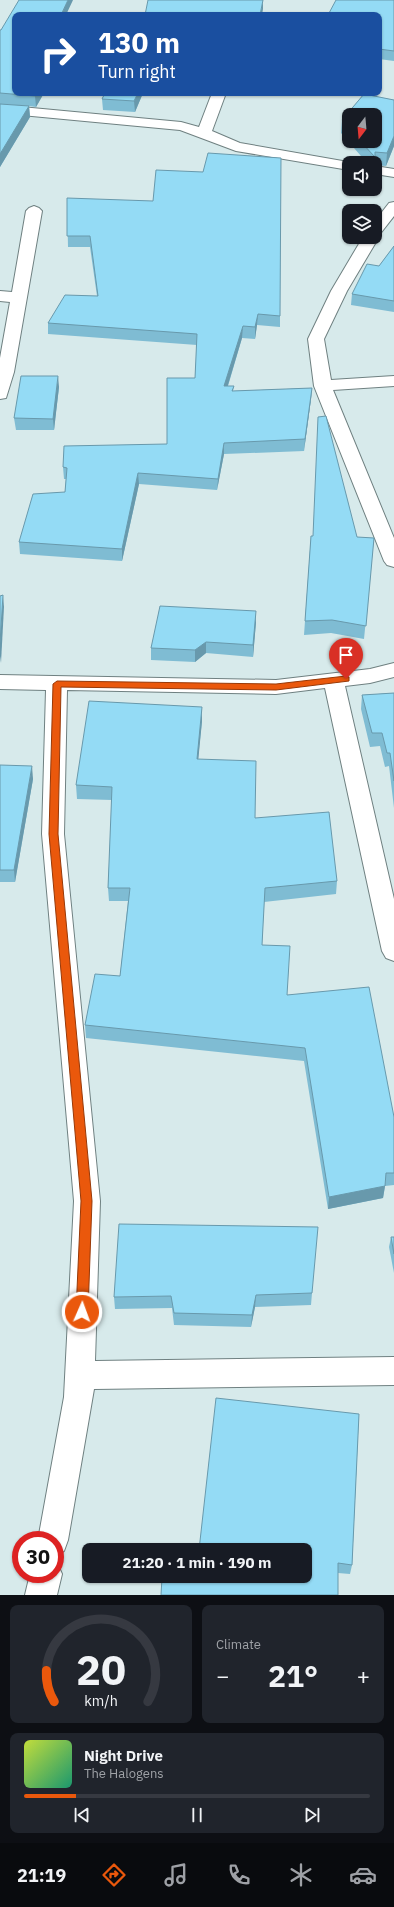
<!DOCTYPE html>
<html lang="en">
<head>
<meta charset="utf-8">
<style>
	body { margin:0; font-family:"IBM Plex Sans",sans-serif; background:#20242c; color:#f1f3f6; height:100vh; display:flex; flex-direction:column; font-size:15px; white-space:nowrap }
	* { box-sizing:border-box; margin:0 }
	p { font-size:13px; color:#9ea1a6 }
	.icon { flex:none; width:22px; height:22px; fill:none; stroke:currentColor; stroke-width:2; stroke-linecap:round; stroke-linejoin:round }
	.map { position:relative; height:1595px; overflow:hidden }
	.drawer { display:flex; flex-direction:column; gap:10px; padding:10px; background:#0d0f14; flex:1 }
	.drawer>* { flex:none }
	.guide { position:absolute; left:12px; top:12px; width:370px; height:84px; border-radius:8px; box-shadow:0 1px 3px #0004; background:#1a4fa0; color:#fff; overflow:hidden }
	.needle { width:26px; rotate:196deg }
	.buttons { position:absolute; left:342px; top:108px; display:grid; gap:8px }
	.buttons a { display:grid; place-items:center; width:40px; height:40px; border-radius:8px; background:#171b24; box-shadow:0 1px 3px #0004; font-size:20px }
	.speed { position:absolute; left:12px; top:1531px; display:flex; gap:8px; font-size:20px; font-weight:700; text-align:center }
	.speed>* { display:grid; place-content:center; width:52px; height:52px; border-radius:50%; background:#171b24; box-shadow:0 1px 3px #0004; line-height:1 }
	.speed .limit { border:6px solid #d22; background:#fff; color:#111 }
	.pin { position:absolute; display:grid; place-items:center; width:34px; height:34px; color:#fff; margin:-41px -17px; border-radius:50% 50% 50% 0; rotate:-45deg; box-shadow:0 0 4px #0007 }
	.pin .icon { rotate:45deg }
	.me { position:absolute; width:44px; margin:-22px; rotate:2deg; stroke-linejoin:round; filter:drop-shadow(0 0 3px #0008) }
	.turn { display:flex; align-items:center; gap:14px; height:84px; padding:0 20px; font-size:18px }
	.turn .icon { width:52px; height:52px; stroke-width:2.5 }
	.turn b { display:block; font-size:28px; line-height:34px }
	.big { font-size:30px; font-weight:700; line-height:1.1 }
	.drawer .widget { flex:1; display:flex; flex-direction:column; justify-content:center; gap:6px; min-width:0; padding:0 14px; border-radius:8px; background:#20242c }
	.drawer .dial { align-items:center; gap:0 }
	.dial svg { height:104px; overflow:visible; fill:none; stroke:#363941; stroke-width:7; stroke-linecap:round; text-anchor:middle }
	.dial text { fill:#f1f3f6; stroke:none }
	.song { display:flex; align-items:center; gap:12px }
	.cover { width:48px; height:48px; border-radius:6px; background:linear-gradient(135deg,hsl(70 70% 55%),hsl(160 70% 35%)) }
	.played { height:4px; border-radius:2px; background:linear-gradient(90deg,#ea580c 15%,#363941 15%) }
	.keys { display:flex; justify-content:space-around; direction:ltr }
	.heat { display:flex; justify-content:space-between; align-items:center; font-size:22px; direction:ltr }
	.drawer .tiles { flex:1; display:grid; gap:10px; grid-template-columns:1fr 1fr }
	.widget:last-child { grid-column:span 2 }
	.trip { position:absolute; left:82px; top:1543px; width:230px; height:40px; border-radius:8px; background:#171b24; box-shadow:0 1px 3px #0004; font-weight:700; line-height:40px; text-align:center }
	.tab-bar { display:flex; height:64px; justify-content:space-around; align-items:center; background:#090b0e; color:#9ea1a6 }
	.tab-bar .icon { width:28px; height:28px }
	.tab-bar .current { color:#ea580c }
	.tab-bar b { font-size:18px; color:#f1f3f6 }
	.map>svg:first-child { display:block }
</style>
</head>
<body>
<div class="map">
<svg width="394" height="1595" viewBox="0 0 394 1595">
	<rect width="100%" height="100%" fill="#d7eaeb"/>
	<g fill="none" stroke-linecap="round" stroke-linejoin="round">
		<defs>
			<g id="minor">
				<path d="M212,93H226L212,131L240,143L354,163H349V170L236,151L180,130L0,113V105L181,122L199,127Z"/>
				<path d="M375,166L394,169V177L375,174Z"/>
				<path d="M394,202V216L380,234L377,235L379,237L347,291L324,339L331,380L394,376V386L333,390L394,538V567L387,565L384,561L314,386L308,339L331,291L363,237H375V221L389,203Z"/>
				<path d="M34,206L39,208L42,211L14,372L6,398L0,399V358L10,302L0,301V291L12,292L26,211L29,208Z"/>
				<path d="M394,663V677L370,683L345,686L394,899V961L386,958L382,951L325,688L276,694L67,690L64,834L100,1201L95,1361L394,1357V1385L94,1389L68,1540L64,1551L55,1555V1540H38L64,1397L74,1201L42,834L46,690L0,689V675L276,680L370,669Z"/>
				<path d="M55,1562L57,1563L62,1574L57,1595H25L30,1574H55Z"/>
			</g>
		</defs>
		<use href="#minor" stroke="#6f8081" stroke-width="2"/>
		<use href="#minor" fill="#fff" fill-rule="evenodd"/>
	</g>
	<g fill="#7fbcd3" fill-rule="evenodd">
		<path d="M394,0V61L379,59V15Z"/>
		<path d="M15,15L44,93L36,107L29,106L30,117L0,167V30H1Z"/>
		<path d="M73,93H143L135,112L103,110L102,99L104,95Z"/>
		<path d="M364,94L394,100V146L386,166L375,165V163H367L341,133L342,120ZM349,115H375V141H349Z"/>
		<path d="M67,198L280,316V327L257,325L255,339L242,338L228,386H234L233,391L312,388L311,399L304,451L224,454L217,490L139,484L122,561L20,554L19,542L65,492L66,479H64L63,467L167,444L195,378L197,345L48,334V323L97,296L90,247H68Z"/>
		<path d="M394,246V312L351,305L352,294L379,266Z"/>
		<path d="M59,387L54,430H16L14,418Z"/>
		<path d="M311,536L374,538L364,639L331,633L304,635Z"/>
		<path d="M256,622L253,657L206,653L195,662L151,660V648Z"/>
		<path d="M394,693V808L389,766L385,767L380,746L370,747L361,709L362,695Z"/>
		<path d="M202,721L198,759L255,818L337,881L336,894L264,902L262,945L287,995L394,1117V1185L385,1186L383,1198L328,1209L304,1061L86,1038L85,1025L120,976L128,901H109L108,888L112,800L77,799L76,785Z"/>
		<path d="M0,765L33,779L15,882H0Z"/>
		<path d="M391,1237H394V1273L389,1247Z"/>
		<path d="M312,1293L311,1305L255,1307L251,1327L174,1325L172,1308L115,1309L114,1297Z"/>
		<path d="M359,1414L352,1565L350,1574L338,1573L196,1581Z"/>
	</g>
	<g fill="#6899ac">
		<path d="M68,0H73L66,15H61Z"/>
		<path d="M263,0V9L262,15H260Z"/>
		<path d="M37,93H44L36,107L35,96Z"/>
		<path d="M138,93H143L135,112L134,101Z"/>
		<path d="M29,106L30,117L0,167V154Z"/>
		<path d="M394,136V146L386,166L387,153Z"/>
		<path d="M258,314L257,325L255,339V327Z"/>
		<path d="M243,326L242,338L224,398V386Z"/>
		<path d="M58,376L59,387L54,430L53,419Z"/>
		<path d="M312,388L311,399L304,451L305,439Z"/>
		<path d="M224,443V454L217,490L218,479Z"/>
		<path d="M138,473L139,484L122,561V549Z"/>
		<path d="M3,595L4,607L1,663L0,656V643Z"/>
		<path d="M256,611V622L253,657V645Z"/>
		<path d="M206,642V653L195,662V650Z"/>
		<path d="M202,707V721L197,773V759Z"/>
		<path d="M32,766L33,779L15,882L14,870Z"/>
		<path d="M385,1186L383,1198L328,1209L329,1197Z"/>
		<path d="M256,1295L255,1307L251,1327L252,1315Z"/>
	</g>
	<g fill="#94dbf5" stroke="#6899ac">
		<path d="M19,0H68L61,15H15V93H37L35,96L0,93V30H1Z"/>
		<path d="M148,0H263L260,15H145Z"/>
		<path d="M336,0H394V51L379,49V15H328Z"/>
		<path d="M105,93H138L134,101L102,99Z"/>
		<path d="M364,94L394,100V136L387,153L375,152V157L360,141H375V115H349V128L342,120Z"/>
		<path d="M0,104L29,106L0,154Z"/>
		<path d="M208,153L281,158L280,316L258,314L255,327L243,326L224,386H234L232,391L312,388L305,439L224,443L218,479L138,473L122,549L19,542L33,494L65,492L67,468L63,467L64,446L167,444V378H195L197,334L48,323L65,295L98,296L90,236H67V198L153,201L156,170L203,172Z"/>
		<path d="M394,246V301L352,294L367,264L379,266Z"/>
		<path d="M21,376H58L53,419L14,418Z"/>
		<path d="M326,416L357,537L374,538L366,626L332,620L305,621L311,536H313L318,417Z"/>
		<path d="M3,595L0,643V596Z"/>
		<path d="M160,606L256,611L253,645L206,642L195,650L151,648Z"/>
		<path d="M394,693V781L390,753H387L382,733H372L362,695Z"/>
		<path d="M89,701L202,707L197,759L256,761L255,818L329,812L337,881L265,888L262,945L290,946L287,995L369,987L394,1117V1173H386L385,1186L329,1197L305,1048L85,1025L95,974L120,976L130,888H108L112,787L76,785Z"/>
		<path d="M0,765L32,766L14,870H0Z"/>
		<path d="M119,1224L318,1227L312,1293L256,1295L252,1315L174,1313L171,1296L114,1297Z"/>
		<path d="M391,1237H394V1254Z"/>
		<path d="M216,1398L359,1414L352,1565L338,1563V1595H161L162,1578L196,1581V1576H305V1550H199Z"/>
	</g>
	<path fill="#ea580c" stroke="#983908" d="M346,676L349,677V681L276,690L61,687L58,834L92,1201L88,1312L86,1316L82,1317L78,1316L76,1312L81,1201L49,834L53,684L57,681L276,684Z"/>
</svg>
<div class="buttons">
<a><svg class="needle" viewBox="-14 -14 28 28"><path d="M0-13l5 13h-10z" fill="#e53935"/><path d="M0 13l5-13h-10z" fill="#9ea1a6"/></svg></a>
<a><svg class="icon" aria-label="sound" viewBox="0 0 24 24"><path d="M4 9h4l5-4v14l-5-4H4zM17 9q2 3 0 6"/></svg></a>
<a><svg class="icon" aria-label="layers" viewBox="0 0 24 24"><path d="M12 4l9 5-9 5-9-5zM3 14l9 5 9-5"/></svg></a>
</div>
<div class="speed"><div class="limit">30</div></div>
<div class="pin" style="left:346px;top:679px;background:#d93025"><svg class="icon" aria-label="arrive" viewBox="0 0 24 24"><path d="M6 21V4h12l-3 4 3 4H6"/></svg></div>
<svg class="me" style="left:82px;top:1312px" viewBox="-20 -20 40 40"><circle r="17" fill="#ea580c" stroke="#fff" stroke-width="3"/><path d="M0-11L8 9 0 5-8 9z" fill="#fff"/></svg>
<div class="trip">21:20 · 1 min · 190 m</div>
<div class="guide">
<div class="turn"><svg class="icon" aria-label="right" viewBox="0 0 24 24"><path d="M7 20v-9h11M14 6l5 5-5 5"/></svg><div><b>130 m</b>Turn right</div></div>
</div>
</div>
<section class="drawer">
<div class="tiles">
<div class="widget dial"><svg viewBox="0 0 100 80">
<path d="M14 69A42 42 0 1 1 86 69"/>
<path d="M14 69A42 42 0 0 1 8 45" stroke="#ea580c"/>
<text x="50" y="56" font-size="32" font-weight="700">20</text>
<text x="50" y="72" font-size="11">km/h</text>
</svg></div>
<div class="widget"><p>Climate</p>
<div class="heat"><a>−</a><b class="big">21°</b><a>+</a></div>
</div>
<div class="widget">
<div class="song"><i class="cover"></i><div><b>Night Drive</b><p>The Halogens</p></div></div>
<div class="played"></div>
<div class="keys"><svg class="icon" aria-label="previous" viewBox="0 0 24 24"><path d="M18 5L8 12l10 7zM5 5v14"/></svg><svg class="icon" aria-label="pause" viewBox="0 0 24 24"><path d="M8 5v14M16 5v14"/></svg><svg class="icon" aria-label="next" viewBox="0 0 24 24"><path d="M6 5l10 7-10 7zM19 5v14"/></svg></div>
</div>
</div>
</section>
<nav class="tab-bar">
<b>21:19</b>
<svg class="icon current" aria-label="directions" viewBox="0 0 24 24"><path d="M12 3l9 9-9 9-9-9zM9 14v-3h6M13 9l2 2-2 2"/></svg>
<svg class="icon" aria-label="music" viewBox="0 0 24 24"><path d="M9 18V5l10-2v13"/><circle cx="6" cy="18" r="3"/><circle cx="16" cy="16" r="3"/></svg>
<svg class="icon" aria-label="phone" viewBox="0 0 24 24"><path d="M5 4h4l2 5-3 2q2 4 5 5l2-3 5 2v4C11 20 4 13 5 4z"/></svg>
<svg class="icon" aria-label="climate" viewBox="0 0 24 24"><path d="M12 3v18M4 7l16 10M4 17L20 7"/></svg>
<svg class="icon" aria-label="car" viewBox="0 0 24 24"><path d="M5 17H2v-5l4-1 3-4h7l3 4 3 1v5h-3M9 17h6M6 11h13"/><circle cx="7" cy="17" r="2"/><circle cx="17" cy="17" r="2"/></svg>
</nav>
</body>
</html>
